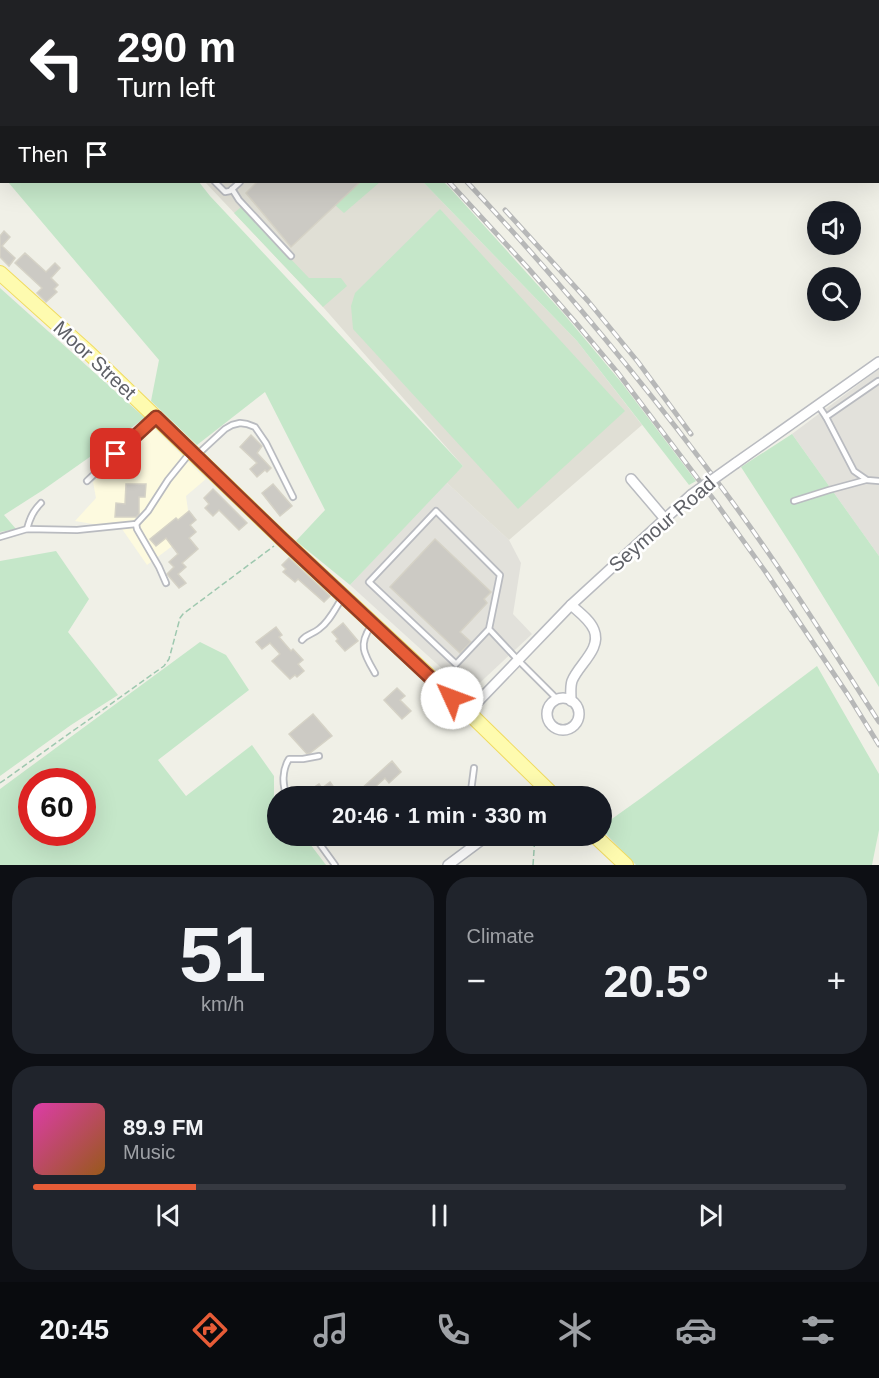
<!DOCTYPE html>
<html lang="en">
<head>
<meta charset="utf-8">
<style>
	body { margin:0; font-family:Helvetica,sans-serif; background:#20242c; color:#f1f3f6; height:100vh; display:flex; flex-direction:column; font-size:22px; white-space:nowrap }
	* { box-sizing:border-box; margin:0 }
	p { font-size:20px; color:#9ea1a6 }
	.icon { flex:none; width:33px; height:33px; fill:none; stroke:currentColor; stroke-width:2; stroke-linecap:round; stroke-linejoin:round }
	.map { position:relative; height:865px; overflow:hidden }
	.details { display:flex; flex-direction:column; gap:12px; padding:12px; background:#0d0f14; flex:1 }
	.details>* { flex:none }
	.banner { position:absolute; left:0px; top:0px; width:879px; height:183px; box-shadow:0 6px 24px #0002; background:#202124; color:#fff; overflow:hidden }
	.controls { position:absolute; left:807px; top:201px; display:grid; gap:12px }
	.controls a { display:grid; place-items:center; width:54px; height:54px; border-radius:50%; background:#171b24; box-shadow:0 6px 24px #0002; font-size:30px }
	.speed { position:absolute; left:18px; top:768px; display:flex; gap:12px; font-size:30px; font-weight:700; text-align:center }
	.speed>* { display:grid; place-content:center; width:78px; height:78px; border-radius:50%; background:#171b24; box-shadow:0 6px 24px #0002; line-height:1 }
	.speed .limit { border:9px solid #d22; background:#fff; color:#111 }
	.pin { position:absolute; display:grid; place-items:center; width:51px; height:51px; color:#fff; margin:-26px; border-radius:12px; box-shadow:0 3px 9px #0006 }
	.me { position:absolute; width:66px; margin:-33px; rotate:313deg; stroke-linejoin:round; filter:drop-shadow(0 0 4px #0008) }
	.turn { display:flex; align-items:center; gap:21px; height:126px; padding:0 18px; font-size:27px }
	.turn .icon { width:78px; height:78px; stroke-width:2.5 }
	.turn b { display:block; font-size:42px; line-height:51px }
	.then { display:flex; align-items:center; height:57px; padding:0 18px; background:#0003; gap:12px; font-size:22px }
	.big { font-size:45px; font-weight:700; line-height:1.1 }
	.details .card { flex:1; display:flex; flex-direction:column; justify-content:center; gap:9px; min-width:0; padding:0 21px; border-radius:24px; background:#20242c }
	.details .dial { align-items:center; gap:0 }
	.dial b { font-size:78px; line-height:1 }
	.song { display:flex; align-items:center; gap:18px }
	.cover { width:72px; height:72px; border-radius:9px; background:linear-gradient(135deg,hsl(320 70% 55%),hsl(30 70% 35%)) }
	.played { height:6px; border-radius:3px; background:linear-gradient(90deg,#e75c37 20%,#363941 20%) }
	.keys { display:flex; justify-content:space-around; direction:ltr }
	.heat { display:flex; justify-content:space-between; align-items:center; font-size:33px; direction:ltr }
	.details .tiles { flex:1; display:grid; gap:12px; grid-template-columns:1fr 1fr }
	.card:last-child { grid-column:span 2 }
	.trip { position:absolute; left:267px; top:786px; width:345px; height:60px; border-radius:30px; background:#171b24; box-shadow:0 6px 24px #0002; font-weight:700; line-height:60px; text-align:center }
	.dock { display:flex; height:96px; justify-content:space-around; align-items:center; background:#090b0e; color:#9ea1a6 }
	.dock .icon { width:42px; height:42px }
	.dock .current { color:#e75c37 }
	.dock b { font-size:27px; color:#f1f3f6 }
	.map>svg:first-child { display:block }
</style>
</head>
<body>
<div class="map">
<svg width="879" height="865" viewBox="0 0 879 865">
	<rect width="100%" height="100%" fill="#f0f0e7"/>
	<path fill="#fdfadf" d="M151,425L206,479L186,496L191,532L147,565L122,529L75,521L96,498L93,482Z"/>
	<g fill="#e2e1db">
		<path d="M879,369V556L792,434Z"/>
		<path d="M446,482L509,540L521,563L513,614L532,634L469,693L350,585Z"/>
	</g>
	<path fill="#e0dfd5" d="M205,182H423L577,341L642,425L509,540L446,482L463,466L323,307Z"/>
	<g fill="#c5e7c9" fill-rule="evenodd">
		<path d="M8,182H199L210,196L463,466L350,585L296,541L325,510L265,392L197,445L151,401L159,360Z"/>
		<path d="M360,182H380L344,213L335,205Z"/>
		<path d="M423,182H444L450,188L563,313L621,382L696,481L689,485L577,341Z"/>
		<path d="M241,207L309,278H341L347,286L323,307L234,213Z"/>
		<path d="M440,209L625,411L518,509L353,329L351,306L355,293Z"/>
		<path d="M0,288L145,418L43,490L4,515L16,529L0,532Z"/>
		<path d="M792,434L879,556V687L797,554L741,467Z"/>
		<path d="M56,551L89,599L68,632L118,695L71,725L0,776V561Z"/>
		<path d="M200,642L226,655L249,690L158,760L186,796L252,745L274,776V796L277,800L278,836H304L326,865H0V789ZM32,782H82V832H32Z"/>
		<path d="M817,666L879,774V830L872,865H636L602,830V826L644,796Z"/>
	</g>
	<g fill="#cccac4" stroke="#d5d2c6" stroke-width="1.5">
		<path d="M257,182H360L291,247L246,193Z"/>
		<path d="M4,231L10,237L2,246L15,258L9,266L0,257V236Z"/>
		<path d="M25,253L46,272L55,263L60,268L51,278L58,285L54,289L57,292L46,302L37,293L42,288L15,263Z"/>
		<path d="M251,435L262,446L257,453L271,468L267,472L265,470L257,477L250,469L257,463L240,447Z"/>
		<path d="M126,484H146L145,497H139V514L136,517H115L116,503L125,504Z"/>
		<path d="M273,484L292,506L280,516L262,493Z"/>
		<path d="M213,489L247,523L239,530L219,510L213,516L205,508L209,504L204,498Z"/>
		<path d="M189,511L196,520L190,525L196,532L189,538L198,549L182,563L186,567L178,574L186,583L179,588L167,574L174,567L169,562L178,554L166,538L156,546L150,539L176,518L178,520Z"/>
		<path d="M435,539L491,592L484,599L487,603L460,632L471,642L460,653L390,587Z"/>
		<path d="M289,558L330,596L324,602L298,579L295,582L283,572L286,569L282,565Z"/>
		<path d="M343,623L358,641L345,651L336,641L338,639L332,632Z"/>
		<path d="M276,627L282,635L279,637L291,651L293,649L303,660L298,664L304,671L297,677L295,675L290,679L272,661L280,654L270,643L262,649L256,642Z"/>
		<path d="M397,688L405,696L400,700L411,711L402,719L384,700Z"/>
		<path d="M313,714L332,736L310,753L307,754L289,734Z"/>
		<path d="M392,761L401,772L389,783L385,778L365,796L360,790Z"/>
		<path d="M330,782L340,796H315L310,790L319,784L322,788Z"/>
	</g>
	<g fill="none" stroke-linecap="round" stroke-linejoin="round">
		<defs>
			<g id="service">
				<path d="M407,2L409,0"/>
				<path d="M487,2L488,0"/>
				<path d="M511,2L512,0"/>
				<path d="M215,182L225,192L230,191L240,182"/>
				<path d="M232,189L239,200L291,256"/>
				<path d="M818,405L826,417L854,471L867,480L879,481"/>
				<path d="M826,417L878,381"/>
				<path d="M198,454L225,429L232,425L240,423L247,424L255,427L266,443L293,497"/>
				<path d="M87,481L153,419"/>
				<path d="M794,501L829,490L866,480"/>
				<path d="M136,524L137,529L159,567L166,583"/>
				<path d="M27,529C30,518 33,511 41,503"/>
				<path d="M0,537L27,529L77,530L136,524L148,511L168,480L189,454"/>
				<path d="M371,626C358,645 364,654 375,673"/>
				<path d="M489,629L456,664L369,582L436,511L500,575L489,629L518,660L557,699"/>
				<path d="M302,640C307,634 313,634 319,629C329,622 335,609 342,598"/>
				<path d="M474,768L471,791L474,796"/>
				<path d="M287,796C282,785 282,770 289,759H303L319,756"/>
				<path d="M314,836L335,865"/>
			</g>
			<g id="minor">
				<path d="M48,0L49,2"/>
				<path d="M78,2L80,0"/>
				<path d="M736,463L879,362"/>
				<path d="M631,479L665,519"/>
				<circle cx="563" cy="714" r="16"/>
				<path d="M571,701C571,694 570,687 572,681C578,665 602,649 594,630C590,620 579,612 571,605"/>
				<path d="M468,712L571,605L691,495"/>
				<path d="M532,796L543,786"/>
				<path d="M448,865L487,836"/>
			</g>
			<g id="tertiary">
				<path d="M307,2L310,0"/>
				<path d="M0,175L2,174"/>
			</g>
			<g id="primary">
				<path d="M0,273L89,353L282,539L468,712L554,796"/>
				<path d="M595,836L626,865"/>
			</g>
		</defs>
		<use href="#service" stroke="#b9bbc0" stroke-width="8"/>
		<use href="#minor" stroke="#b9bbc0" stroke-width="12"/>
		<use href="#tertiary" stroke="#b9bbc0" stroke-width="14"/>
		<use href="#primary" stroke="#f0db61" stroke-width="16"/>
		<g stroke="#9ec8af" stroke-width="1.5" stroke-dasharray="6 3" stroke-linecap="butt">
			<path d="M0,783L164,666L169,659L180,618L183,614L274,546"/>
			<path d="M533,865L535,836"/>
		</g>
		<use href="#service" stroke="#fff" stroke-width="4.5"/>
		<use href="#minor" stroke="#fff" stroke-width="9"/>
		<use href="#tertiary" stroke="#fff" stroke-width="10"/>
		<use href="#primary" stroke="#fefbaf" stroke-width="14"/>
		<defs>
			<g id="rail">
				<path d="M271,0L272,2"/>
				<path d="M449,182L528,268L576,323L618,373L714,500L767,574L848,695L879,745"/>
				<path d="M467,182C558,279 643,382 722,488C778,563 828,643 879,722"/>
				<path d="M505,210L588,301L638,362L691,434"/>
			</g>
		</defs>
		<use href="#rail" stroke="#b7b8b8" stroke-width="5"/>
		<use href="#rail" stroke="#fff" stroke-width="3" stroke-dasharray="9" stroke-linecap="butt"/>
		<defs>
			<path id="minor-bridge" d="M691,495L736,463"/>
		</defs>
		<use href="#minor-bridge" stroke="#b9bbc0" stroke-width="12" stroke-linecap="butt"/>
		<use href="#minor-bridge" stroke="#fff" stroke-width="9"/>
	</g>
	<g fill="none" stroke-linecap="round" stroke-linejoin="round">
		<defs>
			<path id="route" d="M116,454L156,417L282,539L452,698"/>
		</defs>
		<use href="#route" stroke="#963c24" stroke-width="15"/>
		<use href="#route" stroke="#e75c37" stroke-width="10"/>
	</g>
	<g text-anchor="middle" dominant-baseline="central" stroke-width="5" stroke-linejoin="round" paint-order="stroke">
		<g font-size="20" fill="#5f6167" stroke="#fff">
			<text transform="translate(95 360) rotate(43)">Moor Street</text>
			<text transform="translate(662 524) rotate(-41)">Seymour Road</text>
		</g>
	</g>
</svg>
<div class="controls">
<a><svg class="icon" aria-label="sound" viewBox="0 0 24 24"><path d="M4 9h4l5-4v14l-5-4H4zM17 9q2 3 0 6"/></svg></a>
<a><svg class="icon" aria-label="search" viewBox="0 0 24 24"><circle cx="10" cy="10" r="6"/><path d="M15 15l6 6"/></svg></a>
</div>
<div class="speed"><div class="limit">60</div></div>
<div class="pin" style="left:116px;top:454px;background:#d93025"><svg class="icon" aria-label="arrive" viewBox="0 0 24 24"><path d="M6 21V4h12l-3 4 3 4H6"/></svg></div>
<svg class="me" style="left:452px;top:698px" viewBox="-20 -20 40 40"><circle r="19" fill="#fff"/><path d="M0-13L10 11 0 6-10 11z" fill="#e75c37"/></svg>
<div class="trip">20:46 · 1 min · 330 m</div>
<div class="banner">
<div class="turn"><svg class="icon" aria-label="left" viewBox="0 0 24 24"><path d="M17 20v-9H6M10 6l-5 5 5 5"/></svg><div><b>290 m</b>Turn left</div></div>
<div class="then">Then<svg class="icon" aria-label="arrive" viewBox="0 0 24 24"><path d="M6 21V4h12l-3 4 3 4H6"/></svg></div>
</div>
</div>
<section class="details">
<div class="tiles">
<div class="card dial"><b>51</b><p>km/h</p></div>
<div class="card"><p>Climate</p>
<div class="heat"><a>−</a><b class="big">20.5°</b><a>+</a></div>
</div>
<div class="card">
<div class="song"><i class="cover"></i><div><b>89.9 FM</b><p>Music</p></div></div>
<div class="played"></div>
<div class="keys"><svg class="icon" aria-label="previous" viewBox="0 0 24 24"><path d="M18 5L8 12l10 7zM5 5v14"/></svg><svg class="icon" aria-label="pause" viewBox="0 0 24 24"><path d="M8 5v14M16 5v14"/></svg><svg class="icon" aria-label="next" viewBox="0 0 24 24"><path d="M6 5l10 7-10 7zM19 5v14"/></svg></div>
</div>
</div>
</section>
<nav class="dock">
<b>20:45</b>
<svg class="icon current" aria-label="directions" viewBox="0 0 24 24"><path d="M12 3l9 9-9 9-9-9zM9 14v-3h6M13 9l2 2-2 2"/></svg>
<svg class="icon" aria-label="music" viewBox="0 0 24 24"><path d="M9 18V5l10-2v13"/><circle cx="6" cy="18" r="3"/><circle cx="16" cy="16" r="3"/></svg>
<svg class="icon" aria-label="phone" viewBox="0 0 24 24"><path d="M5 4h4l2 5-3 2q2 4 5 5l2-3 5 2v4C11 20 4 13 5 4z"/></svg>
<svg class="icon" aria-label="climate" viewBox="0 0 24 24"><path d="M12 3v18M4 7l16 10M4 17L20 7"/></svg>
<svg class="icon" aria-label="car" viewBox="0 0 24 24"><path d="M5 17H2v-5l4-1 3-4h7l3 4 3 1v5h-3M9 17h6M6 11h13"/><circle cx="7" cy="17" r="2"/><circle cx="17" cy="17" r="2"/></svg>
<svg class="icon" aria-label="filters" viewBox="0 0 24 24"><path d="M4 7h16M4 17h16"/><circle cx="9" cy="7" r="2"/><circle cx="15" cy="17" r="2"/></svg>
</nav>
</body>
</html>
